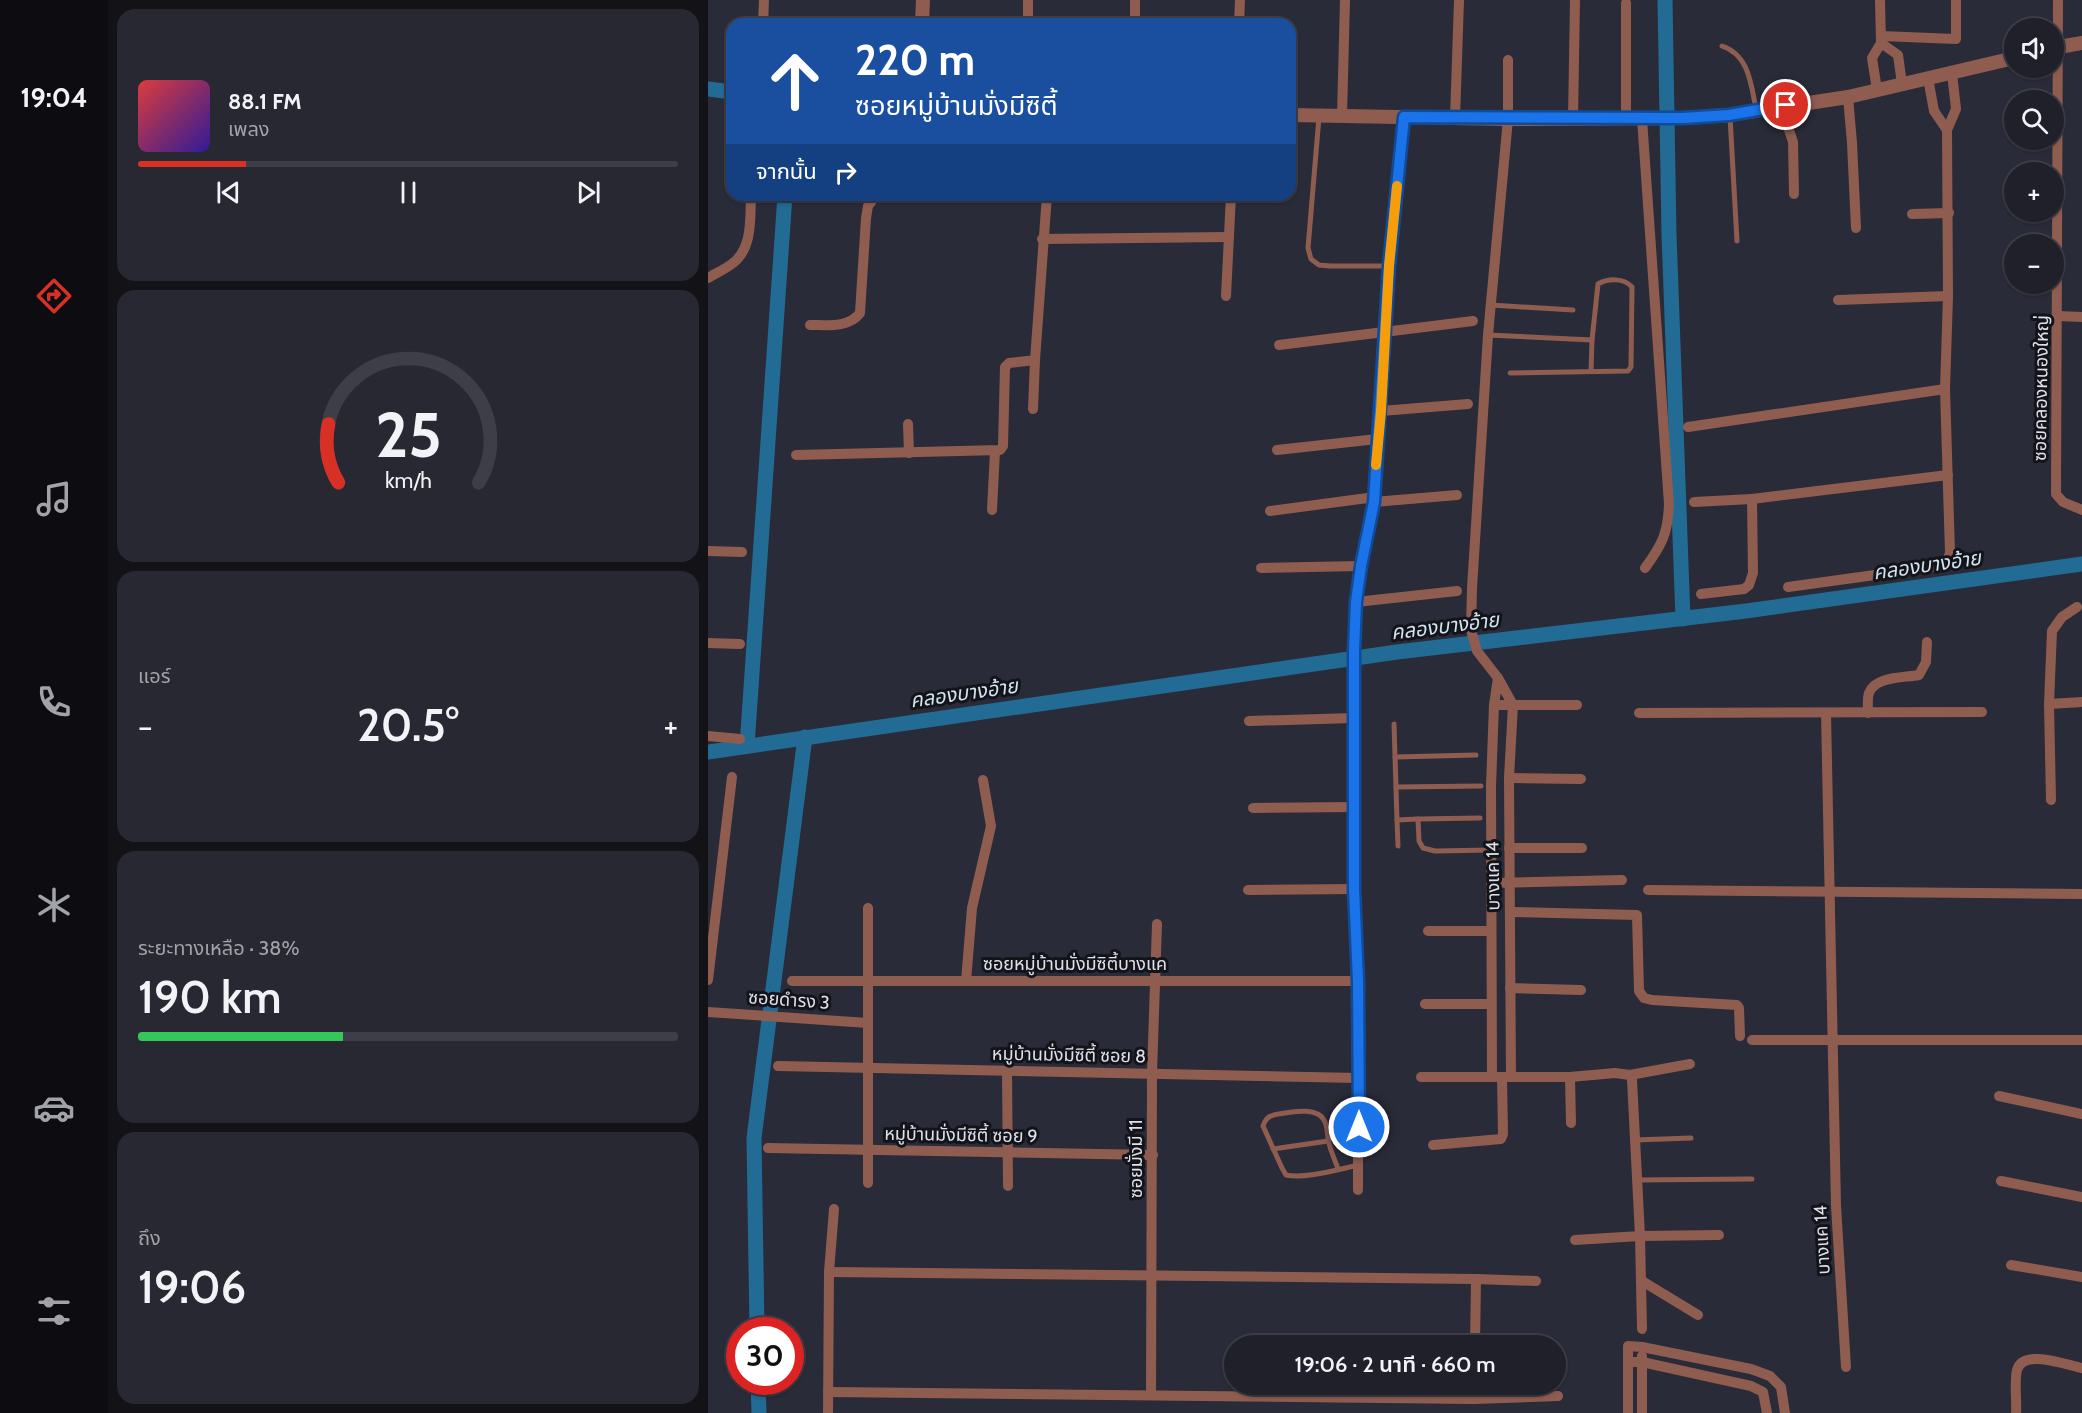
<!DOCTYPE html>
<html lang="th">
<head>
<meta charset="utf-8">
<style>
	body { margin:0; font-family:Cabin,"Noto Sans Thai",sans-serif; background:#282832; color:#f1f3f6; height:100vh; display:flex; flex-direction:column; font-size:22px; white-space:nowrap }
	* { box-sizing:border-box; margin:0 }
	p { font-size:20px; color:#a2a3a8 }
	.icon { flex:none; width:33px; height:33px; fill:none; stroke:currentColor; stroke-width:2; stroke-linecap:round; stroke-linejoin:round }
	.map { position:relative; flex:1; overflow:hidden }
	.drawer { display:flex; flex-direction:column; gap:9px; padding:9px; background:#121217; width:600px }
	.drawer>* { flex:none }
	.banner { position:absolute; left:18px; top:18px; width:570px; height:183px; border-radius:18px; box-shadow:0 2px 4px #0004,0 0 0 2px #3d3e47; background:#1a4fa0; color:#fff; overflow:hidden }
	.fabs { position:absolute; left:1296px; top:18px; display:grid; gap:12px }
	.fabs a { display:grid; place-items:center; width:60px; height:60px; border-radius:50%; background:#20202a; box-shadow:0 2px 4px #0004,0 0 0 2px #3d3e47; font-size:30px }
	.speed { position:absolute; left:18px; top:1317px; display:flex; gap:12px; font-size:30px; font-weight:700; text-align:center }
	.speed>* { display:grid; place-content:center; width:78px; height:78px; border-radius:50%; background:#20202a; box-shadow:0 2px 4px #0004,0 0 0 2px #3d3e47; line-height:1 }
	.speed .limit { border:9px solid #d22; background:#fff; color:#111 }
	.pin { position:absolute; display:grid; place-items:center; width:51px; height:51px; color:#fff; margin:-26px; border:3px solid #fff; border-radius:50%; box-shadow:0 2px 6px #0007 }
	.me { position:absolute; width:66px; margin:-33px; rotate:0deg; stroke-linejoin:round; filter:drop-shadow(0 0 4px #0008) }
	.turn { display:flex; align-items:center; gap:21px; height:126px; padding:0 30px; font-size:27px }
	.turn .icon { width:78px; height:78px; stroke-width:2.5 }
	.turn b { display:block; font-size:42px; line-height:51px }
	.then { display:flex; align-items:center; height:57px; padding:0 30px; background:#0003; gap:12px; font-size:22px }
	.big { font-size:45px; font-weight:600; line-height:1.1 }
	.drawer .widget { flex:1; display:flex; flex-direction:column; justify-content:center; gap:9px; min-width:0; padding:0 21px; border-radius:18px; background:#282832 }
	.drawer .dial { align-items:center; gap:0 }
	.dial svg { height:156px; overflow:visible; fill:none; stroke:#3d3e47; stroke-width:7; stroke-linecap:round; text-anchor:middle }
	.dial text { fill:#f1f3f6; stroke:none }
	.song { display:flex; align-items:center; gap:18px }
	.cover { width:72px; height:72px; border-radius:9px; background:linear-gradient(135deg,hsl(0 70% 55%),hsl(250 70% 35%)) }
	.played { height:6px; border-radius:3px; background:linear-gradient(90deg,#d93025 20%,#3d3e47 20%) }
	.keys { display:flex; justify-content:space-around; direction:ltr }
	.heat { display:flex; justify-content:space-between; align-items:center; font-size:33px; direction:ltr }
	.charge { height:9px; border-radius:4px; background:linear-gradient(90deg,#34c759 38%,#3d3e47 0) }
	.trip { position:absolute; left:516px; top:1335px; width:342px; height:60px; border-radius:30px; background:#20202a; box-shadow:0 2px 4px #0004,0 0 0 2px #3d3e47; font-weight:600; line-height:60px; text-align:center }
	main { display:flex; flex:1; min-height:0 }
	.tabs { display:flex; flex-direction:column; width:108px; justify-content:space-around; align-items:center; background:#0d0d11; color:#a2a3a8 }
	.tabs .icon { width:42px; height:42px }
	.tabs .on { color:#d93025 }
	.tabs b { font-size:27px; color:#f1f3f6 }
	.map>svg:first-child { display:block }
</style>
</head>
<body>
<main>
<nav class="tabs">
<b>19:04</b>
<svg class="icon on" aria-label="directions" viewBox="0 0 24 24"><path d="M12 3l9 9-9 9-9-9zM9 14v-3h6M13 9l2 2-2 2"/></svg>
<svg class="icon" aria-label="music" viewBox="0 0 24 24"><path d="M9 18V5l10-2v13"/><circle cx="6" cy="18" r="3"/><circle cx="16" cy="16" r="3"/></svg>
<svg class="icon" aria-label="phone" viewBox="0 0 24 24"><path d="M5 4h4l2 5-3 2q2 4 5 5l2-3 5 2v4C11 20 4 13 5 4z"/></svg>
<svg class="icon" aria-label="climate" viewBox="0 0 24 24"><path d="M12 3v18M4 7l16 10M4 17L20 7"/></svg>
<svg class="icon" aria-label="car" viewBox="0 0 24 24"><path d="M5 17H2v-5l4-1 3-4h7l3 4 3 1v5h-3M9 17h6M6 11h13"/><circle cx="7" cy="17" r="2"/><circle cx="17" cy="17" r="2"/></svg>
<svg class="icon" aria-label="filters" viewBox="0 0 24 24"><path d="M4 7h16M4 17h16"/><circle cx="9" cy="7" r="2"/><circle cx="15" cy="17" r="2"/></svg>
</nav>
<section class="drawer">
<div class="widget">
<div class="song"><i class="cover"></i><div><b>88.1 FM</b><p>เพลง</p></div></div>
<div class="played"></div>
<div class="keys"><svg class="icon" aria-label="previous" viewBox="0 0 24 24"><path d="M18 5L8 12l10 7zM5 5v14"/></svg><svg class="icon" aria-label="pause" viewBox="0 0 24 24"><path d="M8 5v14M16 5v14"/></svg><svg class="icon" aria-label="next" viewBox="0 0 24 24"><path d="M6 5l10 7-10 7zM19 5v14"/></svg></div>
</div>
<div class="widget dial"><svg viewBox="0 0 100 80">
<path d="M14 69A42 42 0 1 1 86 69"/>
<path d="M14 69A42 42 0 0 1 9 39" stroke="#d93025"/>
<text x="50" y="56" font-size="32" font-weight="700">25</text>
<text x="50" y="72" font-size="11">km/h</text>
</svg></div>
<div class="widget"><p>แอร์</p>
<div class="heat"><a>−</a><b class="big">20.5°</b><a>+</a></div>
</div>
<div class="widget"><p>ระยะทางเหลือ · 38%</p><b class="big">190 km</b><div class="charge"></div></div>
<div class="widget"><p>ถึง</p><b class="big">19:06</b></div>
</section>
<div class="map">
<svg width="1374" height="1413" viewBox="0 0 1374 1413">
	<rect width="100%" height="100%" fill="#2a2b38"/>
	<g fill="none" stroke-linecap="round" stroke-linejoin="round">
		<g stroke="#216b94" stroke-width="15">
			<path d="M957,0L961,234L975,619"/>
			<path d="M0,89L24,92"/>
			<path d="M39,746L77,195"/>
			<path d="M0,752L689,652L1038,611L1374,564"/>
			<path d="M49,1330L46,1138L97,737"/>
			<path d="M50,1382L51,1413"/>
		</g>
		<g stroke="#8f5c50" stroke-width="5">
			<path d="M1014,46C1041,55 1043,84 1048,109"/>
			<path d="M611,117L600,248L603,259L611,265L622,266H681"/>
			<path d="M1022,117L1029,241"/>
			<path d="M783,305L865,310"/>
			<path d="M780,335L884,340L890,284C900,278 916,278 924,287L923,367L920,371L802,373"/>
			<path d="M883,371L884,340"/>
			<path d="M686,724L689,820L710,819L711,841L715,848L727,851L784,850"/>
			<path d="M687,757L768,755"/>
			<path d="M688,787L773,786"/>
			<path d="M710,819L772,818"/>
			<path d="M689,820L690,846"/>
			<path d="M927,1140L983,1138"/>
			<path d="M565,1149L620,1141"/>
			<path d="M630,1169C627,1160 623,1152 621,1143C619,1136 620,1126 616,1120C610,1108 587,1111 577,1113C566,1115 559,1114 555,1126L574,1168L578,1175C598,1179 631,1169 651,1165"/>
			<path d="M929,1180L1044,1179"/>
		</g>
		<g stroke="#8f5c50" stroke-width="10">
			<path d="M427,0V24"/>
			<path d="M1172,0L1173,43"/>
			<path d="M1350,0L1348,494L1355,502L1374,510"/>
			<path d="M918,3V119"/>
			<path d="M55,24L56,0"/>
			<path d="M320,24V0"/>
			<path d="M531,24L532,0"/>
			<path d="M1173,36L1248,39V0"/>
			<path d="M1220,78L1226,111L1239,130"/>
			<path d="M1169,90L1164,58L1173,43L1190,55L1194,84"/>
			<path d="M1140,97L1144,143L1148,228"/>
			<path d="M1078,105L1079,124L1085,142L1086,194"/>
			<path d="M634,116L637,0"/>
			<path d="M747,118L751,0"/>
			<path d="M865,119L867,0"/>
			<path d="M934,119L961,504C960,533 954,545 937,568"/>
			<path d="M1204,214L1241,213"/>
			<path d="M334,239L521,237"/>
			<path d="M0,278C8,273 18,269 25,263C45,248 42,217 43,195"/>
			<path d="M518,296L523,195"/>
			<path d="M1130,300L1240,296"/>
			<path d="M1350,316L1374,317"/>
			<path d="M102,325C119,325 141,328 152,313L158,218L160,206L168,195"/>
			<path d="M571,345L765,321"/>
			<path d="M325,409L327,360"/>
			<path d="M673,411L760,404"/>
			<path d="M200,424L201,453"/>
			<path d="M980,427L1237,389"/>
			<path d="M569,450L669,439"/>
			<path d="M88,455L292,450L295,446L297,367L301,363L327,360L339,195"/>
			<path d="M666,502L749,495"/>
			<path d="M986,502L1044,499"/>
			<path d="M284,510L287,451"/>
			<path d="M562,511L667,497"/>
			<path d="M0,551L34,552"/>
			<path d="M553,568L653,566"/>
			<path d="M1080,587L1232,566L1239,561L1242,553L1237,389L1240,296L1239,130L1248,109L1244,73"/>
			<path d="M993,594L1036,589L1041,585L1045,573L1044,499L1240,475"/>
			<path d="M648,602L749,591"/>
			<path d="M0,643L32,644"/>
			<path d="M790,678L769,651L763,630L764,588L780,335L800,119V60"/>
			<path d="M1341,704L1374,702"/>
			<path d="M786,705H869"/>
			<path d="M931,713L1274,712"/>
			<path d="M1118,713L1128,1206L1138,1367"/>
			<path d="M1160,713C1160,706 1159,699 1161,693C1167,676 1196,678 1211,675L1218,662L1219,642"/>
			<path d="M541,721L646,718"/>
			<path d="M0,736L32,739"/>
			<path d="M801,778L873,779"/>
			<path d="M1343,800L1341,704L1344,631L1354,617L1369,607"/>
			<path d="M545,808L647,807"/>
			<path d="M801,848H874"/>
			<path d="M784,883L914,880"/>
			<path d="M540,890L646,889"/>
			<path d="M940,890L1374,894"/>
			<path d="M803,912L929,915L931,991L936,998L944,1000L1029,1005L1031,1008L1032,1036"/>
			<path d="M720,931H783"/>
			<path d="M0,980L24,777"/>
			<path d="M84,981H650"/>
			<path d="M258,981L264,908L283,826L275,780"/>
			<path d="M802,988L873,990"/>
			<path d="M717,1004H783"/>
			<path d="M0,1012L160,1023"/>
			<path d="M1044,1040H1374"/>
			<path d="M70,1066L651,1078"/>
			<path d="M299,1071L300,1186"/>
			<path d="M922,1075L982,1064"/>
			<path d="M713,1077H862L907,1073L922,1075L924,1080L932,1236L934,1329"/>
			<path d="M784,1077L783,786L786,705L790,678L805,705L801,778L803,1077"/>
			<path d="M862,1077L863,1123"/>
			<path d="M1291,1096L1374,1114"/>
			<path d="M725,1145L793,1139L795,1134L794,1077"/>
			<path d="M60,1148L445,1155"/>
			<path d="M1293,1181L1374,1197"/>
			<path d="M160,1183V908"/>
			<path d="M650,1190V981L646,889V650L648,602L653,566L666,502L681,266L696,117"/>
			<path d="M867,1240L932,1236L1011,1235"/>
			<path d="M1303,1265L1374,1277"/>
			<path d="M121,1272L768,1279"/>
			<path d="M934,1281L990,1315"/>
			<path d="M767,1346L768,1279L828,1281"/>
			<path d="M920,1362H934L1043,1386L1055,1392L1059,1413"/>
			<path d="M120,1392L766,1399L850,1396"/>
			<path d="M443,1395L444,1073L449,924"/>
			<path d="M766,1399V1384"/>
			<path d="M120,1413L121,1272L126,1209"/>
			<path d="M920,1413V1346L934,1347L1043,1369L1062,1376L1073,1387L1077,1413"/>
			<path d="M934,1413V1356"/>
			<path d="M1308,1413C1309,1400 1306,1383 1309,1370C1315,1348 1358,1365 1374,1368"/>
		</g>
		<g stroke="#8f5c50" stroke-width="14">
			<path d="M214,24L215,0"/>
			<path d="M1346,48L1374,43"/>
			<path d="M582,115L800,119L975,118L1021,115L1140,97L1306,58"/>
		</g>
	</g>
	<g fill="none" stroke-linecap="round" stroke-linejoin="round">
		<defs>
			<path id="route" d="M651,1127L650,981L646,889V650L648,602L653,566L666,502L681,266L696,117L975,118L1021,115L1078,105"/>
		</defs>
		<use href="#route" stroke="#114b97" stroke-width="15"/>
		<use href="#route" stroke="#1a73e8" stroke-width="10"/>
		<path stroke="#f59e0b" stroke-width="10" d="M668,465L673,411L681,266L689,186"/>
	</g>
	<g text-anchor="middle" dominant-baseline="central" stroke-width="6" stroke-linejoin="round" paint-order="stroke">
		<g font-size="18" fill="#dfe0e9" stroke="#13141a">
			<text transform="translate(1333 388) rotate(-89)">ซอยคลองหนองใหญ่</text>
			<text transform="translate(785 876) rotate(-91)">บางแค 14</text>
			<text x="367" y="964">ซอยหมู่บ้านมั่งมีซิตี้บางแค</text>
			<text transform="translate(81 1000) rotate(4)">ซอยดำรง 3</text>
			<text transform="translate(361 1055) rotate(1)">หมู่บ้านมั่งมีซิตี้ ซอย 8</text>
			<text transform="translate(253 1135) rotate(1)">หมู่บ้านมั่งมีซิตี้ ซอย 9</text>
			<text transform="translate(428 1159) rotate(-90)">ซอยมั่งมี 11</text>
			<text transform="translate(1114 1240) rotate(-93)">บางแค 14</text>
		</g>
		<g font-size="20" font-style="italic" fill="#d2e4f0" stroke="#13141a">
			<text transform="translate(1219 565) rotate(-8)">คลองบางอ้าย</text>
			<text transform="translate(737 626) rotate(-7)">คลองบางอ้าย</text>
			<text transform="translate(256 693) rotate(-8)">คลองบางอ้าย</text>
		</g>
	</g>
</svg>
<div class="fabs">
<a><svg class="icon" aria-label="sound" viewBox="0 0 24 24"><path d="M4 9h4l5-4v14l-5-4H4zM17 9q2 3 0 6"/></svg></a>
<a><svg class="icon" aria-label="search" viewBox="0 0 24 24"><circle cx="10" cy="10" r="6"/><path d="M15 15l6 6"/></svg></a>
<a>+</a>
<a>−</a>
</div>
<div class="speed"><div class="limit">30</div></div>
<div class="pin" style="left:1078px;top:105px;background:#d93025"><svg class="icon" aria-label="arrive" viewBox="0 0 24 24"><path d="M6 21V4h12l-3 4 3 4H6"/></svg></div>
<svg class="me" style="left:651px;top:1127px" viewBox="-20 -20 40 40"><circle r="17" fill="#1a73e8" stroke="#fff" stroke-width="3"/><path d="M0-11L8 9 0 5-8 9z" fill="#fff"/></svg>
<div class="trip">19:06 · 2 นาที · 660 m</div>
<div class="banner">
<div class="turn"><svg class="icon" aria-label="ahead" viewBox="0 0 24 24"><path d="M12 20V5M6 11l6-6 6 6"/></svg><div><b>220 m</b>ซอยหมู่บ้านมั่งมีซิตี้</div></div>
<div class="then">จากนั้น<svg class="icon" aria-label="right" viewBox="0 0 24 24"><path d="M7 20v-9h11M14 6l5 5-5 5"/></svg></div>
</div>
</div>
</main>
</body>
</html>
